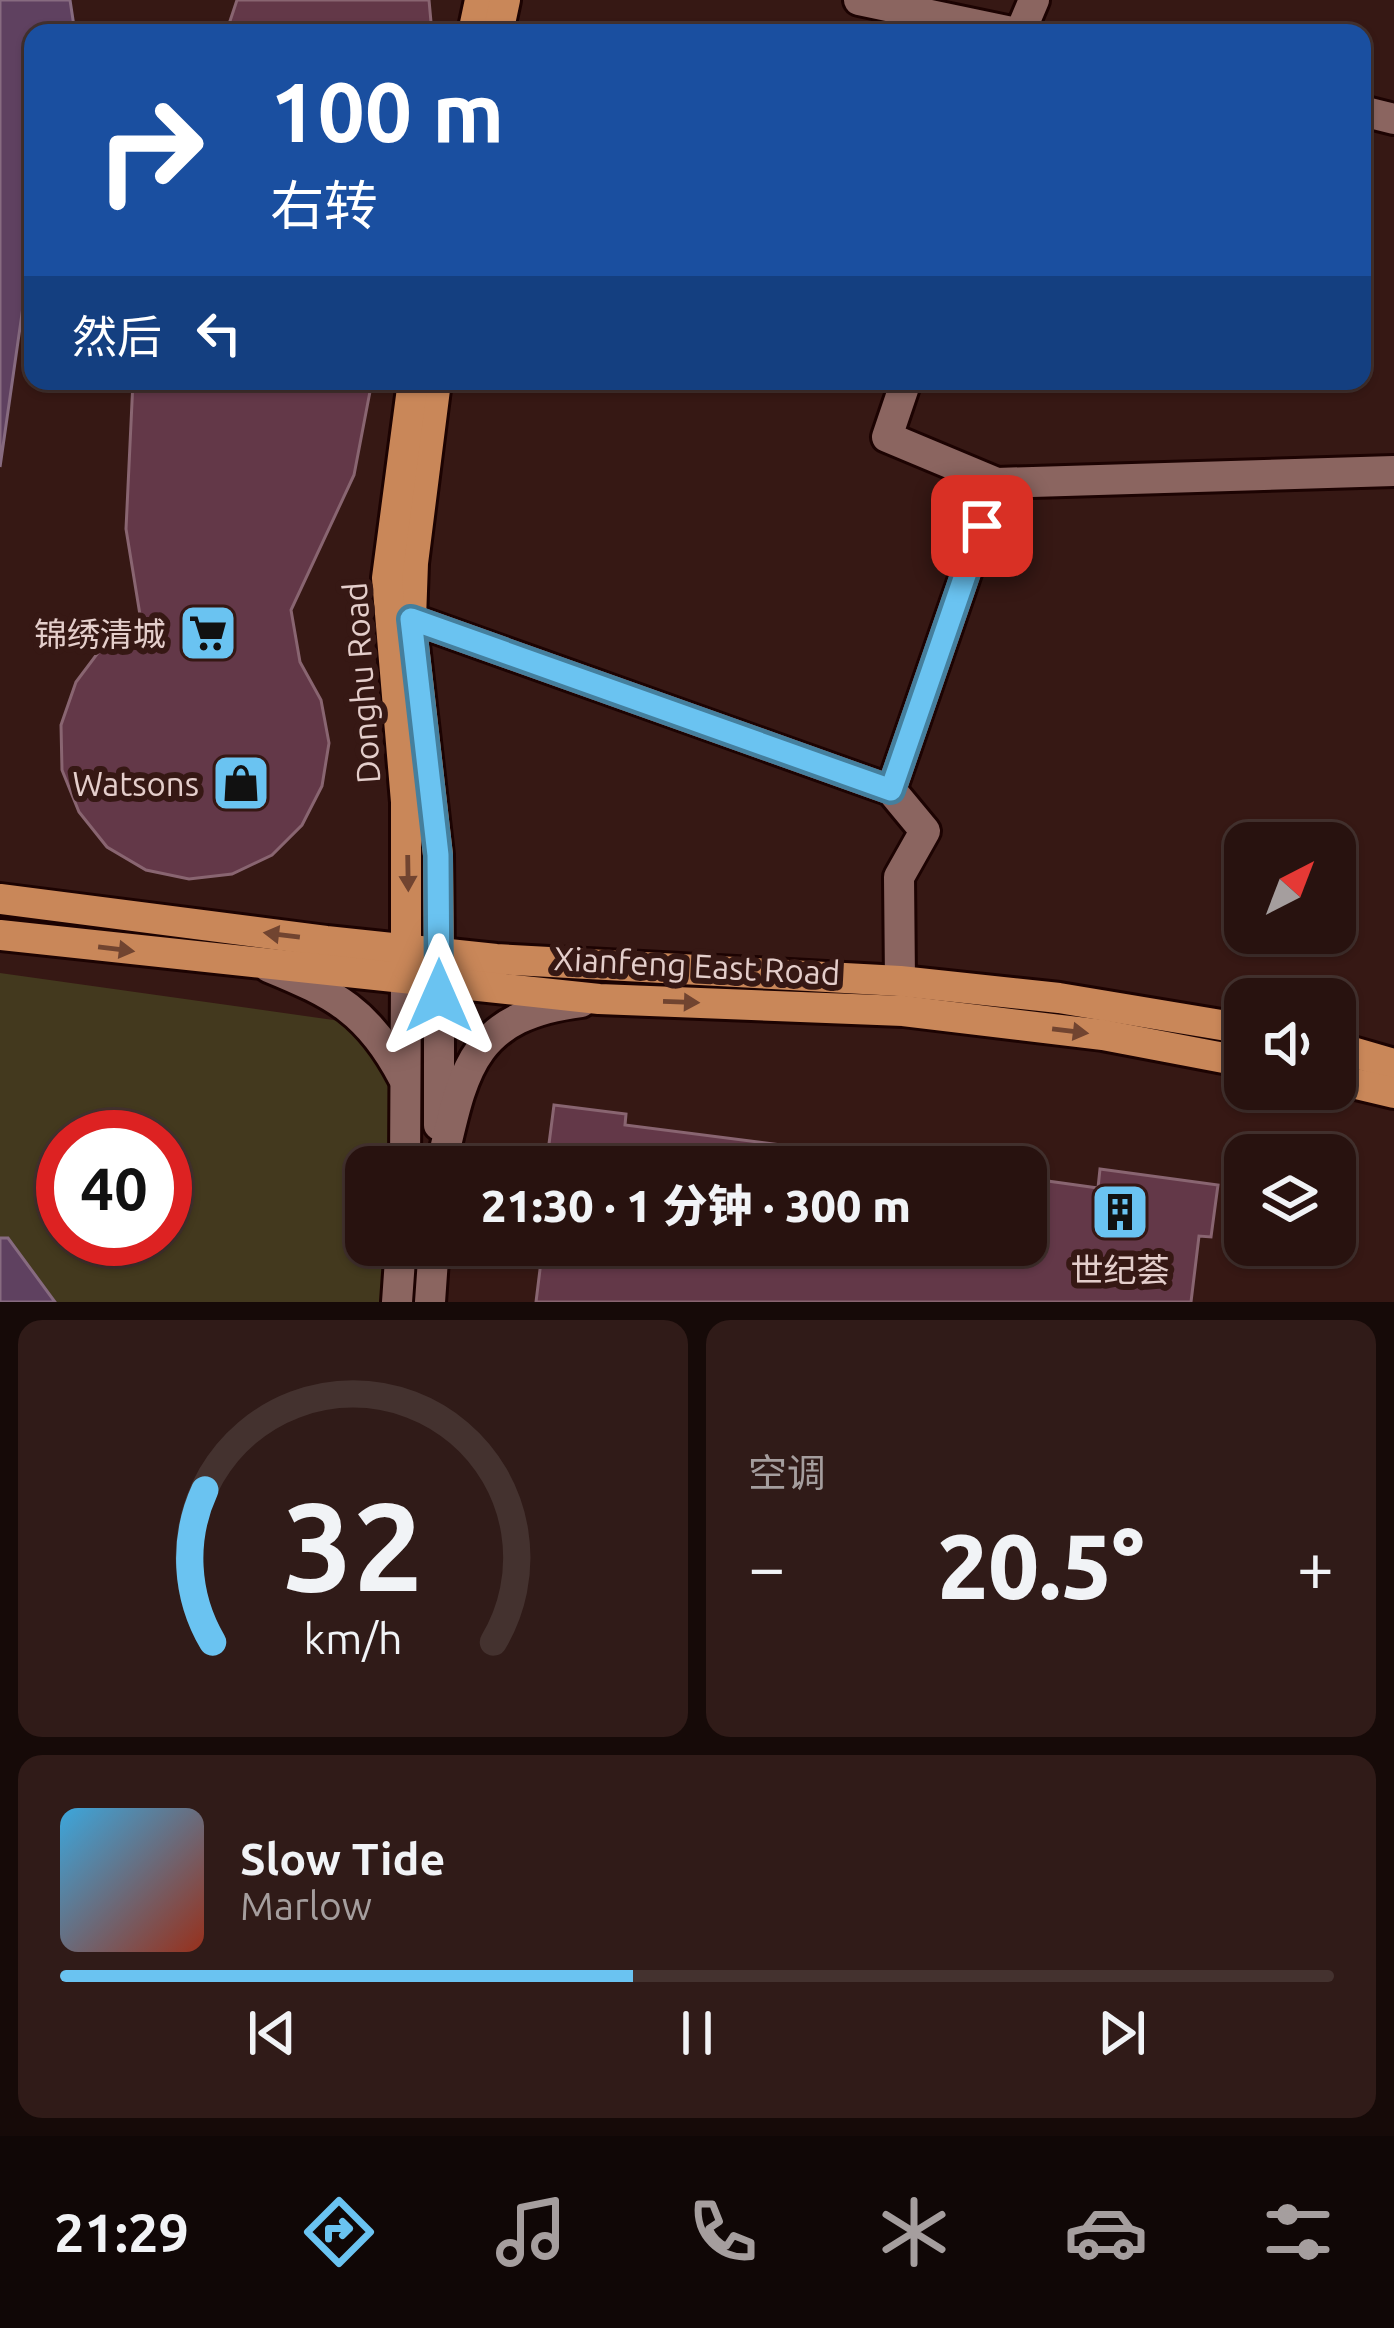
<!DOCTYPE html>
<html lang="zh">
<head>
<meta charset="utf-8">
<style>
	body { margin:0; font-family:Ubuntu,"Noto Sans SC",sans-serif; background:#301b18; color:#f1f3f6; height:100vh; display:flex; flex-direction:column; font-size:45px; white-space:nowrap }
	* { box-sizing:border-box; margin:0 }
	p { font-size:39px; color:#a59e9e }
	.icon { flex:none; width:66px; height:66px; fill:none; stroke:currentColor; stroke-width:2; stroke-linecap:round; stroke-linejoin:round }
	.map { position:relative; height:1302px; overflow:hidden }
	.side { display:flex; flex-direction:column; gap:18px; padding:18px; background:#160a08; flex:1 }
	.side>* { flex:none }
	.hud { position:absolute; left:24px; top:24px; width:1347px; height:366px; border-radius:24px; box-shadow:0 3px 9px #0004,0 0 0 3px #44322f; background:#1a4fa0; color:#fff; overflow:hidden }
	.needle { width:78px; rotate:42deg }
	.fabs { position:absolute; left:1224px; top:822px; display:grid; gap:24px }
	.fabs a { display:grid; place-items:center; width:132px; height:132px; border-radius:24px; background:#28120f; box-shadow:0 3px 9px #0004,0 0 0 3px #44322f; font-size:60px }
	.speed { position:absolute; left:36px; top:1110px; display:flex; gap:24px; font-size:60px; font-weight:700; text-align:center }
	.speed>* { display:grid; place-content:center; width:156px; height:156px; border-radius:50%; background:#28120f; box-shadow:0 3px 9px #0004,0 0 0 3px #44322f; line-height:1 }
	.speed .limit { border:18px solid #d22; background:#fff; color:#111 }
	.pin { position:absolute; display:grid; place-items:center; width:102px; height:102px; color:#fff; margin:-51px; border-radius:24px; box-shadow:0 6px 18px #0006 }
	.me { position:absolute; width:132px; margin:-66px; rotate:0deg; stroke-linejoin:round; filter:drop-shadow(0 0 9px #0008) }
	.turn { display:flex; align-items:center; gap:42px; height:252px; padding:0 48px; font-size:54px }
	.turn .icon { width:156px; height:156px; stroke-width:2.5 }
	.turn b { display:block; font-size:84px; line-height:102px }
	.then { display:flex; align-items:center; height:114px; padding:0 48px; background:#0003; gap:24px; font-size:45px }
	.big { font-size:90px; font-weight:800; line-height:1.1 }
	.side .widget { flex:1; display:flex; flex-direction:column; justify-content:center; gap:18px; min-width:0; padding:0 42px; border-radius:24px; background:#301b18 }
	.side .dial { align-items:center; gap:0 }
	.dial svg { height:312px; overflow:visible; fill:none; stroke:#44322f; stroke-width:7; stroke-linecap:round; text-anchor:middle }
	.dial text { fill:#f1f3f6; stroke:none }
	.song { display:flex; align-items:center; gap:36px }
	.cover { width:144px; height:144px; border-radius:18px; background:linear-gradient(135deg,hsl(200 70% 55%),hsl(10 70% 35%)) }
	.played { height:12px; border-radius:6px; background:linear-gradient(90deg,#6ac3f1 45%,#44322f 45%) }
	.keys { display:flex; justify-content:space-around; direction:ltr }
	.heat { display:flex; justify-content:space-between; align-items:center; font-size:66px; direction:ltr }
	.side .tiles { flex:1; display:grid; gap:18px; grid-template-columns:1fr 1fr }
	.widget:last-child { grid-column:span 2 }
	.trip { position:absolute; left:345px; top:1146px; width:702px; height:120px; border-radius:24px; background:#28120f; box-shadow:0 3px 9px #0004,0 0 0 3px #44322f; font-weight:800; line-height:120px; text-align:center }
	.tab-bar { display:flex; height:192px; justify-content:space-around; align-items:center; background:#100706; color:#a59e9e }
	.tab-bar .icon { width:84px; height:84px }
	.tab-bar .on { color:#6ac3f1 }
	.tab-bar b { font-size:54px; color:#f1f3f6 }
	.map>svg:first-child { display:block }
</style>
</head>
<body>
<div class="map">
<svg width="1394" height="1302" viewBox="0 0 1394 1302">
	<rect width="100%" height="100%" fill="#361814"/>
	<path fill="#43391e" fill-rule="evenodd" d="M0,973L383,1027L402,1167H366V1245H417L429,1302H0ZM63,1137H165V1239H63Z"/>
	<g fill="#5f4160" stroke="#876b80" stroke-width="3">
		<path d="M0,0H70L75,33H33V237L0,467Z"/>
		<path d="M0,1238H8L55,1302H0Z"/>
	</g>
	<g fill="#633848" stroke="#896571" stroke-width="3">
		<path d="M237,0H429L432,33H226Z"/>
		<path d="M133,381H372L354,475L291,610L300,662L321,700L329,743L322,786L302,825L272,855L232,874L189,879L146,870L107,847L79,812L62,770L61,725L76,682L103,646L141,621L126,529Z"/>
		<path d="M554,1105L626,1114L625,1125L921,1163L922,1153L926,1154L925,1164L945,1167H546Z"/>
		<path d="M1100,1169L1218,1185L1211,1237L1199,1236L1191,1302H536L543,1245H1026V1178L1098,1188Z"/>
	</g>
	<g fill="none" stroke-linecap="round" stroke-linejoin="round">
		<defs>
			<g id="minor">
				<path d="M859,0L1016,33"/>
				<path d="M1020,33L1034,0"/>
				<path d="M1362,111L1394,119"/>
				<path d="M997,483L1394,471"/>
				<path d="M411,619L891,790L925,831L899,877L900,981"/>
				<path d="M891,790L997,483L887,437L906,381"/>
				<path d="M269,967C335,994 369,1012 403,1077"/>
				<path d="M439,1125V984"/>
				<path d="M405,1167L406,982"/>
				<path d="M441,1167C463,1073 469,1016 581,1002"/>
				<path d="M397,1302L401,1245"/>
				<path d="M430,1302L434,1245"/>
			</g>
			<g id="major">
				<path d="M473,33L480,0"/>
				<path d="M498,33L505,0"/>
				<path d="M436,381L413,563L411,619L438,855L439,972"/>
				<path d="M0,899L326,941L496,959L900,981L1059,998L1245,1029"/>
				<path d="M0,935L599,999L903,1011L1103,1035L1245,1062"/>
				<path d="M406,966V802L387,578L413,381"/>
				<path d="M1335,1047L1394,1064"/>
				<path d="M1335,1079L1394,1093"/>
			</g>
		</defs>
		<use href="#minor" stroke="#1c0302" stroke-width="36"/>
		<use href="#major" stroke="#1c0302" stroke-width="36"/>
		<use href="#minor" stroke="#8b6560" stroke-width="30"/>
		<use href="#major" stroke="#c98759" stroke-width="30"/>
	</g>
	<defs><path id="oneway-solid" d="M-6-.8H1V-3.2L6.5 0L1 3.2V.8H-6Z" transform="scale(3)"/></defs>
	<g fill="#714430">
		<use href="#oneway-solid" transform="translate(408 873) rotate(89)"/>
		<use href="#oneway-solid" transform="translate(282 935) rotate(-173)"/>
		<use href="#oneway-solid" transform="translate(116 949) rotate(7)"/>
		<use href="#oneway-solid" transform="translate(681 1002) rotate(2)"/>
		<use href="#oneway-solid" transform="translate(1070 1031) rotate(7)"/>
	</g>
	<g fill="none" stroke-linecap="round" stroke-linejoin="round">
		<defs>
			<path id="route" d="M439,996L438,855L411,619L891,790L982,526"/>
		</defs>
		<use href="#route" stroke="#457f9d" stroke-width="30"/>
		<use href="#route" stroke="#6ac3f1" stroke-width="21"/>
	</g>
	<defs>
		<symbol id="supermarket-square" viewBox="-11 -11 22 22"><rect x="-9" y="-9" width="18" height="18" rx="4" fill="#6ac3f1" stroke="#361814"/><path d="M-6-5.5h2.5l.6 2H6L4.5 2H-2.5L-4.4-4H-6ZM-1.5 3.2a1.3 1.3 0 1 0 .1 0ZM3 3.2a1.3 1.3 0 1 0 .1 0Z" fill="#111"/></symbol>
		<symbol id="shop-square" viewBox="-11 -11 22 22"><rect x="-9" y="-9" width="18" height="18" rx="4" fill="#6ac3f1" stroke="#361814"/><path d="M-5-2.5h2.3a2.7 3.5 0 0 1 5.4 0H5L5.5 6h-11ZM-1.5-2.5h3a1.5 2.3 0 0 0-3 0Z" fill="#111"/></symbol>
		<symbol id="building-square" viewBox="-11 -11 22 22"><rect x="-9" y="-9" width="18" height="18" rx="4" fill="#6ac3f1" stroke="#361814"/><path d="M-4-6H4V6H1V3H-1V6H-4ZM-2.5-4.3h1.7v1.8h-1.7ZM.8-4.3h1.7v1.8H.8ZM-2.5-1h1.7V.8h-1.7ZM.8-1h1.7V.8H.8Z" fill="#111"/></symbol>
	</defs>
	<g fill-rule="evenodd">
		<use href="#supermarket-square" x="175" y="600" width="66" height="66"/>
		<use href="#shop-square" x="208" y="750" width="66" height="66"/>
		<use href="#building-square" x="1087" y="1179" width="66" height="66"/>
	</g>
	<g text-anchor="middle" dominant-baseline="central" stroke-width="12" stroke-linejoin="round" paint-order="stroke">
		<g font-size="33" fill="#e4cecb" stroke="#361814" text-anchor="end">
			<text x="166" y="633">锦绣清城</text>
			<text x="199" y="783">Watsons</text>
			<text x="1120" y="1269" text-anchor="middle">世纪荟</text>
		</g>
		<g font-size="33" fill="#e4cecb" stroke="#361814">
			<text transform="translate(361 683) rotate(-94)">Donghu Road</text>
			<text transform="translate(697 965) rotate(3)">Xianfeng East Road</text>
		</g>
	</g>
</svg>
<div class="fabs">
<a><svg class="needle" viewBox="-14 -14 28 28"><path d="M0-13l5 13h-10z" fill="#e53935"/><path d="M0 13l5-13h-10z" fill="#a59e9e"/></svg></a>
<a><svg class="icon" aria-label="sound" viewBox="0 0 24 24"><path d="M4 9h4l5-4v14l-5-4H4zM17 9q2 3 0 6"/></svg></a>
<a><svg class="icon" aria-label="layers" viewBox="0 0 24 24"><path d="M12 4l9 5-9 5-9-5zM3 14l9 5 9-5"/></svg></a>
</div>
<div class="speed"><div class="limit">40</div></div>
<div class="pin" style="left:982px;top:526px;background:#d93025"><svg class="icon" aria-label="arrive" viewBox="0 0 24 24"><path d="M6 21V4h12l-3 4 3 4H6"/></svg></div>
<svg class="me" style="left:439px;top:996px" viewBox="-20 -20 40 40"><path d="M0-17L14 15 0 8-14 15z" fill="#6ac3f1" stroke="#fff" stroke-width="4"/></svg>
<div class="trip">21:30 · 1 分钟 · 300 m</div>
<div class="hud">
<div class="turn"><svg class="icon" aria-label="right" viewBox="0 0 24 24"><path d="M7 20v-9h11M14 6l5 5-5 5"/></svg><div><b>100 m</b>右转</div></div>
<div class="then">然后<svg class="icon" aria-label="left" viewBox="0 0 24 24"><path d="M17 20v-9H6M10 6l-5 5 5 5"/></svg></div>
</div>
</div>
<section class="side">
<div class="tiles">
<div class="widget dial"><svg viewBox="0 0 100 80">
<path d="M14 69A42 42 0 1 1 86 69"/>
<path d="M14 69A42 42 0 0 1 12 30" stroke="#6ac3f1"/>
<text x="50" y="56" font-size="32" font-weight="700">32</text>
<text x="50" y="72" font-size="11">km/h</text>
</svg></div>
<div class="widget"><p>空调</p>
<div class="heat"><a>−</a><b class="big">20.5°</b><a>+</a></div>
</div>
<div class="widget">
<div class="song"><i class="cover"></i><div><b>Slow Tide</b><p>Marlow</p></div></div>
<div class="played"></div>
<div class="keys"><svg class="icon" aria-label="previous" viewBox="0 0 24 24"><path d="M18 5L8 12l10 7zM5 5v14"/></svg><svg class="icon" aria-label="pause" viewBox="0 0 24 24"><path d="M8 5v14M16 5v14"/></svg><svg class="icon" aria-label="next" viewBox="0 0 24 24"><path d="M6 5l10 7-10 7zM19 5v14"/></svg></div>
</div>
</div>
</section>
<nav class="tab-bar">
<b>21:29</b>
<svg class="icon on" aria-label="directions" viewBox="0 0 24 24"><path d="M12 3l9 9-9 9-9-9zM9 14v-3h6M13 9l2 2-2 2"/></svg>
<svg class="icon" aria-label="music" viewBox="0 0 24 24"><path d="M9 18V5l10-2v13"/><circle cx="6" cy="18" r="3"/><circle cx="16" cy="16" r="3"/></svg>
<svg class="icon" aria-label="phone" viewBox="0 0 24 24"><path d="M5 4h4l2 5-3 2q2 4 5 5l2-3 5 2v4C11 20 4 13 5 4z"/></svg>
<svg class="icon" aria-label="climate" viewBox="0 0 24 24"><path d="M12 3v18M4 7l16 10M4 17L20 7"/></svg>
<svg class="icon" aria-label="car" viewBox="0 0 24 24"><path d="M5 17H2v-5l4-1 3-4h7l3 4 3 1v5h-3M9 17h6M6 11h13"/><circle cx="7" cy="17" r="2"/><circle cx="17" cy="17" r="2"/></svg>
<svg class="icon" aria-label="filters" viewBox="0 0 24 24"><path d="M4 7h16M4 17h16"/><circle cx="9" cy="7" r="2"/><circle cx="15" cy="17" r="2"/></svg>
</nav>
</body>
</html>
